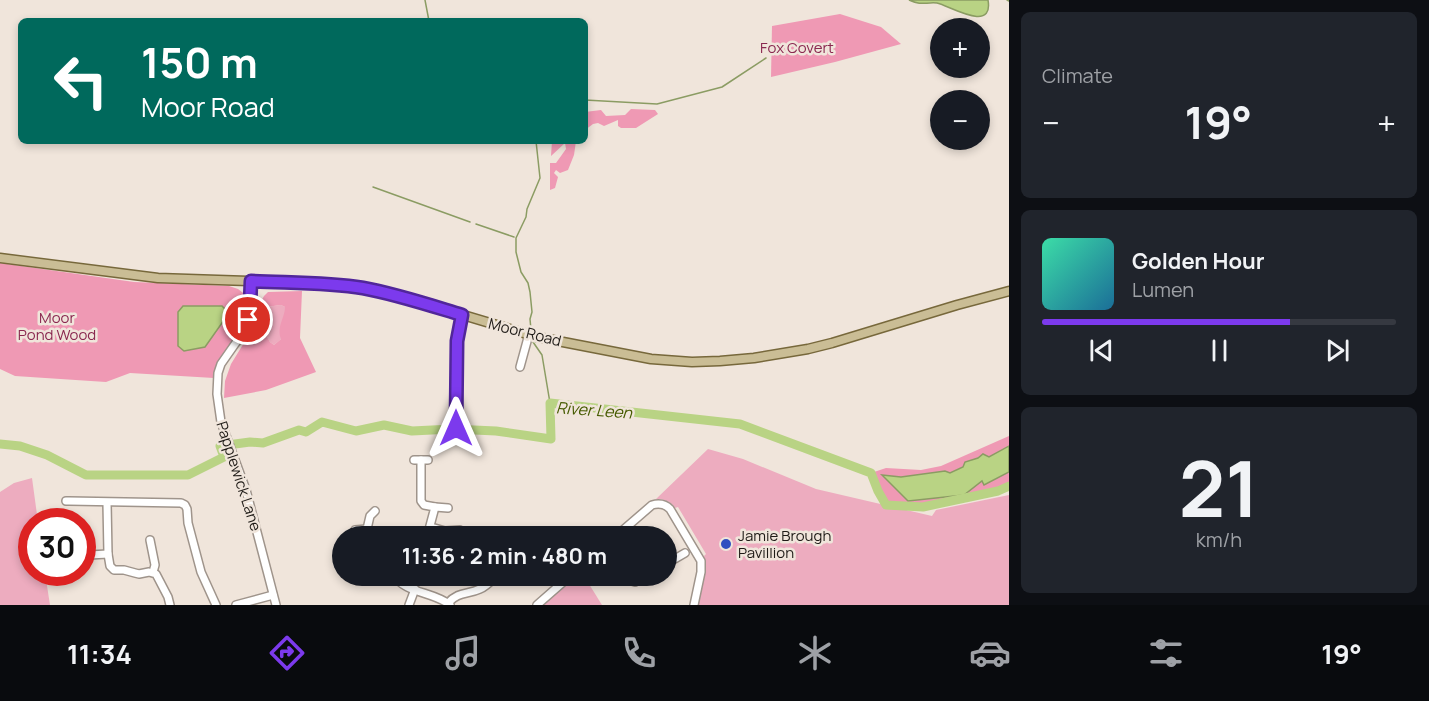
<!DOCTYPE html>
<html lang="en">
<head>
<meta charset="utf-8">
<style>
	body { margin:0; font-family:Manrope,sans-serif; background:#20242c; color:#f1f3f6; height:100vh; display:flex; flex-direction:column; font-size:22px; white-space:nowrap }
	* { box-sizing:border-box; margin:0 }
	p { font-size:20px; color:#9ea1a6 }
	.icon { flex:none; width:33px; height:33px; fill:none; stroke:currentColor; stroke-width:2; stroke-linecap:round; stroke-linejoin:round }
	.map { position:relative; flex:1; overflow:hidden }
	.sheet { display:flex; flex-direction:column; gap:12px; padding:12px; background:#0d0f14; width:420px }
	.sheet>* { flex:none }
	.guide { position:absolute; left:18px; top:18px; width:570px; height:126px; border-radius:9px; box-shadow:0 3px 9px #0003; background:#00695c; color:#fff; overflow:hidden }
	.fabs { position:absolute; left:930px; top:18px; display:grid; gap:12px }
	.fabs a { display:grid; place-items:center; width:60px; height:60px; border-radius:50%; background:#171b24; box-shadow:0 3px 9px #0003; font-size:30px }
	.speed { position:absolute; left:18px; top:508px; display:flex; gap:12px; font-size:30px; font-weight:700; text-align:center }
	.speed>* { display:grid; place-content:center; width:78px; height:78px; border-radius:50%; background:#171b24; box-shadow:0 3px 9px #0003; line-height:1 }
	.speed .limit { border:9px solid #d22; background:#fff; color:#111 }
	.pin { position:absolute; display:grid; place-items:center; width:51px; height:51px; color:#fff; margin:-26px; border:3px solid #fff; border-radius:50%; box-shadow:0 2px 6px #0007 }
	.me { position:absolute; width:66px; margin:-33px; rotate:0deg; stroke-linejoin:round; filter:drop-shadow(0 0 4px #0008) }
	.turn { display:flex; align-items:center; gap:21px; height:126px; padding:0 24px; font-size:27px }
	.turn .icon { width:78px; height:78px; stroke-width:2.5 }
	.turn b { display:block; font-size:42px; line-height:51px }
	.big { font-size:45px; font-weight:700; line-height:1.1 }
	.sheet .card { flex:1; display:flex; flex-direction:column; justify-content:center; gap:9px; min-width:0; padding:0 21px; border-radius:9px; background:#20242c }
	.sheet .dial { align-items:center; gap:0 }
	.dial b { font-size:78px; line-height:1 }
	.song { display:flex; align-items:center; gap:18px }
	.cover { width:72px; height:72px; border-radius:9px; background:linear-gradient(135deg,hsl(160 70% 55%),hsl(200 70% 35%)) }
	.played { height:6px; border-radius:3px; background:linear-gradient(90deg,#7c3aed 70%,#363941 70%) }
	.keys { display:flex; justify-content:space-around; direction:ltr }
	.heat { display:flex; justify-content:space-between; align-items:center; font-size:33px; direction:ltr }
	.trip { position:absolute; left:332px; top:526px; width:345px; height:60px; border-radius:30px; background:#171b24; box-shadow:0 3px 9px #0003; font-weight:700; line-height:60px; text-align:center }
	.tabs { display:flex; height:96px; justify-content:space-around; align-items:center; background:#090b0e; color:#9ea1a6 }
	.tabs .icon { width:42px; height:42px }
	.tabs .active { color:#7c3aed }
	.tabs b { font-size:27px; color:#f1f3f6 }
	main { display:flex; flex:1; min-height:0 }
	.map>svg:first-child { display:block }
</style>
</head>
<body>
<main>
<div class="map">
<svg width="1009" height="605" viewBox="0 0 1009 605">
	<rect width="100%" height="100%" fill="#f0e5db"/>
	<g fill="#edacbf">
		<path d="M281,305L285,307L286,310L281,339L274,345L270,342L266,335L257,329L262,313L266,307Z"/>
		<path d="M708,449L743,459L816,489L932,516L936,510L1009,495V605H698L706,569L704,556L706,554L678,507L675,508C671,501 663,499 656,499Z"/>
		<path d="M32,478L38,522H32V573H45L50,605H0V492L14,483Z"/>
		<path d="M577,576H584L602,605H544Z"/>
	</g>
	<g fill="#ef99b4" fill-rule="evenodd">
		<path d="M840,14L881,27L901,44L835,62L771,77L772,26Z"/>
		<path d="M631,109L655,110L658,114L636,128H621L618,126V120L604,126L598,123L593,124L585,130V112L601,110L606,116L625,115Z"/>
		<path d="M552,141H576L574,155L568,170L560,173L556,170L554,173L558,177L555,188L550,190V163H556L566,149L565,143L551,156Z"/>
		<path d="M0,263L134,282L229,286L238,289L247,296C252,332 218,346 214,378L130,373L106,382L15,376L0,369Z"/>
		<path d="M302,291L300,338L316,372L266,390L224,398L225,381L231,364L247,338L255,319L259,305L264,296L268,292ZM281,305L285,307C285,318 276,327 281,339L274,345L270,342L266,335L257,329L262,313L266,307Z"/>
		<path d="M1009,436V486L998,491L923,507L886,505L878,491L871,473L886,468L921,470L941,466Z"/>
	</g>
	<g fill="#b9d384" stroke="#8b9c63" stroke-width="1.5">
		<path d="M909,0H988C994,34 948,5 937,3C925,2 922,6 909,0Z"/>
		<path d="M183,306H222L229,313L205,347L184,351L178,346V312Z"/>
		<path d="M1009,446V472L984,485L982,481L964,495L908,501L882,475L901,477L945,471L950,473L963,467L965,462L978,458L983,454L989,457Z"/>
	</g>
	<g fill="none" stroke-linecap="round" stroke-linejoin="round">
		<g stroke="#8b9c63" stroke-width="1.5">
			<path d="M425,0L429,21"/>
			<path d="M1007,0L1009,1"/>
			<path d="M585,100L657,104L722,87L766,58"/>
			<path d="M373,187L470,222"/>
			<path d="M476,224L514,237"/>
			<path d="M531,330L530,319L532,312L530,292L528,283L521,272L516,252V238L526,217L527,209L540,178L536,141"/>
			<path d="M533,342L542,355L550,403"/>
		</g>
		<path stroke="#b9d384" stroke-width="9" d="M0,444L20,446L47,455L86,475H188L224,457L220,446L250,442L263,443L299,430L306,432L322,422L356,431L384,425L412,431L452,429L496,431L551,439L550,403L740,424L871,473L878,491L886,505L923,507L998,491L1009,486"/>
		<defs>
			<g id="minor">
				<path d="M251,281L250,304L248,320L242,334L221,364L218,373L217,394L221,422L246,490L276,605"/>
				<path d="M520,367L529,334"/>
				<path d="M456,428L457,341L462,315"/>
				<path d="M414,460H428"/>
				<path d="M421,460V501L424,505L435,507L427,537"/>
				<path d="M66,501C104,502 142,502 181,503L185,505L187,509L188,523L201,572L216,605"/>
				<path d="M107,503L108,554L110,566L114,570H124L135,573L139,574L149,572L156,574L168,597L170,605"/>
				<path d="M435,507L448,508"/>
				<path d="M431,527L445,531L460,530L470,537"/>
				<path d="M367,529L370,516L375,511"/>
				<path d="M355,530L367,529L377,537"/>
				<path d="M615,537L652,505C659,503 665,504 670,509L701,561V572L694,605"/>
				<path d="M150,540L155,565L153,572"/>
				<path d="M82,554L89,555L108,554"/>
				<path d="M666,564L685,553"/>
				<path d="M395,576C404,593 435,592 450,605"/>
				<path d="M627,576L629,580L635,582L646,576"/>
				<path d="M448,603C459,591 467,595 480,589C487,586 491,581 496,576"/>
				<path d="M236,605L273,595"/>
				<path d="M409,605L415,589"/>
				<path d="M537,605L570,576"/>
			</g>
			<path id="major" d="M0,258L158,278L306,283L355,287L406,298L537,337L651,359L692,362L720,361L754,358L808,349L832,343L957,305L1009,291"/>
		</defs>
		<use href="#minor" stroke="#9f948b" stroke-width="10"/>
		<use href="#major" stroke="#77683b" stroke-width="11"/>
		<use href="#minor" stroke="#fff" stroke-width="7"/>
		<use href="#major" stroke="#cabd95" stroke-width="8"/>
	</g>
	<g fill="none" stroke-linecap="round" stroke-linejoin="round">
		<defs>
			<path id="route" d="M248,320L250,304L251,281C288,283 326,282 363,288C396,294 429,305 462,315L457,341L456,428"/>
		</defs>
		<use href="#route" stroke="#51269a" stroke-width="15"/>
		<use href="#route" stroke="#7c3aed" stroke-width="10"/>
	</g>
	<circle fill="#304fc0" stroke="#f0e5db" stroke-width="2" cx="726" cy="544" r="6"/>
	<g text-anchor="middle" dominant-baseline="central" stroke-width="5" stroke-linejoin="round" paint-order="stroke">
		<g font-size="15" fill="#8a2850" stroke="#f0e5db">
			<text x="797" y="47">Fox Covert</text>
			<text x="57" y="317">Moor<tspan x="57" dy="17">Pond Wood</tspan></text>
		</g>
		<g font-size="15" fill="#1f1b17" stroke="#f0e5db">
			<text transform="translate(525 332) rotate(14)">Moor Road</text>
			<text transform="translate(239 476) rotate(72)">Papplewick Lane</text>
		</g>
		<g font-size="15" fill="#1f1b17" stroke="#f0e5db" text-anchor="start">
			<text x="738" y="535">Jamie Brough<tspan x="738" dy="17">Pavillion</tspan></text>
		</g>
		<g font-size="16" font-style="italic" fill="#465b00" stroke="#f0e5db">
			<text transform="translate(594 410) rotate(4)">River Leen</text>
		</g>
	</g>
</svg>
<div class="fabs">
<a>+</a>
<a>−</a>
</div>
<div class="speed"><div class="limit">30</div></div>
<div class="pin" style="left:248px;top:320px;background:#d93025"><svg class="icon" aria-label="arrive" viewBox="0 0 24 24"><path d="M6 21V4h12l-3 4 3 4H6"/></svg></div>
<svg class="me" style="left:456px;top:428px" viewBox="-20 -20 40 40"><path d="M0-17L14 15 0 8-14 15z" fill="#7c3aed" stroke="#fff" stroke-width="4"/></svg>
<div class="trip">11:36 · 2 min · 480 m</div>
<div class="guide">
<div class="turn"><svg class="icon" aria-label="left" viewBox="0 0 24 24"><path d="M17 20v-9H6M10 6l-5 5 5 5"/></svg><div><b>150 m</b>Moor Road</div></div>
</div>
</div>
<section class="sheet">
<div class="card"><p>Climate</p>
<div class="heat"><a>−</a><b class="big">19°</b><a>+</a></div>
</div>
<div class="card">
<div class="song"><i class="cover"></i><div><b>Golden Hour</b><p>Lumen</p></div></div>
<div class="played"></div>
<div class="keys"><svg class="icon" aria-label="previous" viewBox="0 0 24 24"><path d="M18 5L8 12l10 7zM5 5v14"/></svg><svg class="icon" aria-label="pause" viewBox="0 0 24 24"><path d="M8 5v14M16 5v14"/></svg><svg class="icon" aria-label="next" viewBox="0 0 24 24"><path d="M6 5l10 7-10 7zM19 5v14"/></svg></div>
</div>
<div class="card dial"><b>21</b><p>km/h</p></div>
</section>
</main>
<nav class="tabs">
<b>11:34</b>
<svg class="icon active" aria-label="directions" viewBox="0 0 24 24"><path d="M12 3l9 9-9 9-9-9zM9 14v-3h6M13 9l2 2-2 2"/></svg>
<svg class="icon" aria-label="music" viewBox="0 0 24 24"><path d="M9 18V5l10-2v13"/><circle cx="6" cy="18" r="3"/><circle cx="16" cy="16" r="3"/></svg>
<svg class="icon" aria-label="phone" viewBox="0 0 24 24"><path d="M5 4h4l2 5-3 2q2 4 5 5l2-3 5 2v4C11 20 4 13 5 4z"/></svg>
<svg class="icon" aria-label="climate" viewBox="0 0 24 24"><path d="M12 3v18M4 7l16 10M4 17L20 7"/></svg>
<svg class="icon" aria-label="car" viewBox="0 0 24 24"><path d="M5 17H2v-5l4-1 3-4h7l3 4 3 1v5h-3M9 17h6M6 11h13"/><circle cx="7" cy="17" r="2"/><circle cx="17" cy="17" r="2"/></svg>
<svg class="icon" aria-label="filters" viewBox="0 0 24 24"><path d="M4 7h16M4 17h16"/><circle cx="9" cy="7" r="2"/><circle cx="15" cy="17" r="2"/></svg>
<b>19°</b>
</nav>
</body>
</html>
